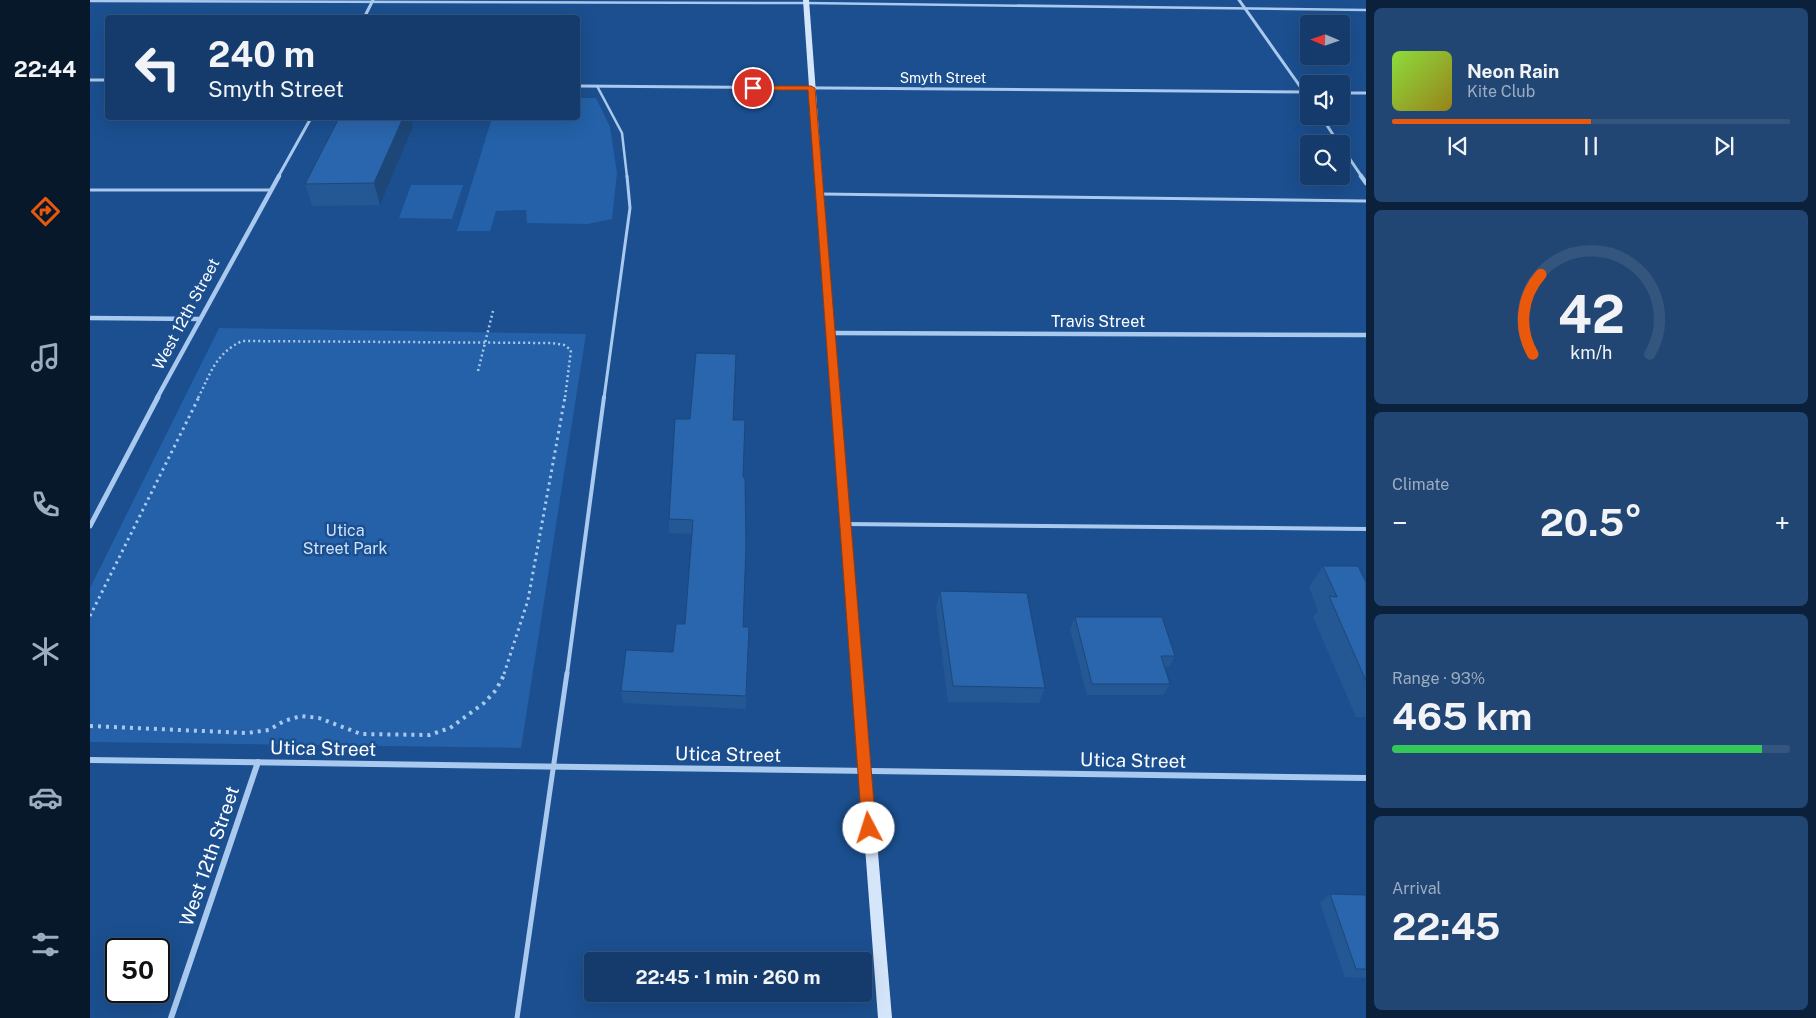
<!DOCTYPE html>
<html lang="en">
<head>
<meta charset="utf-8">
<style>
	body { margin:0; font-family:"Public Sans",sans-serif; background:#214673; color:#f1f3f6; height:100vh; display:flex; flex-direction:column; font-size:19px; white-space:nowrap }
	* { box-sizing:border-box; margin:0 }
	p { font-size:16px; color:#9dadc1 }
	.icon { flex:none; width:28px; height:28px; fill:none; stroke:currentColor; stroke-width:2; stroke-linecap:round; stroke-linejoin:round }
	.map { position:relative; flex:1; overflow:hidden }
	.details { display:flex; flex-direction:column; gap:8px; padding:8px; background:#0b203b; width:450px }
	.details>* { flex:none }
	.banner { position:absolute; left:15px; top:15px; width:475px; height:105px; border-radius:5px; box-shadow:0 5px 20px #0002,0 0 0 1px #33557e; background:#143b6b; color:#f1f3f6; overflow:hidden }
	.needle { width:32px; rotate:272deg }
	.tools { position:absolute; left:1210px; top:15px; display:grid; gap:10px }
	.tools a { display:grid; place-items:center; width:50px; height:50px; border-radius:5px; background:#143b6b; box-shadow:0 5px 20px #0002,0 0 0 1px #33557e; font-size:25px }
	.speed { position:absolute; left:15px; top:938px; display:flex; gap:10px; font-size:25px; font-weight:700; text-align:center }
	.speed>* { display:grid; place-content:center; width:65px; height:65px; border-radius:50%; background:#143b6b; box-shadow:0 5px 20px #0002,0 0 0 1px #33557e; line-height:1 }
	.speed .limit { border:2px solid #111; border-radius:8px; background:#fff; color:#111 }
	.pin { position:absolute; display:grid; place-items:center; width:42px; height:42px; color:#fff; margin:-21px; border:2px solid #fff; border-radius:50%; box-shadow:0 1px 5px #0007 }
	.me { position:absolute; width:55px; margin:-28px; rotate:355deg; stroke-linejoin:round; filter:drop-shadow(0 0 4px #0008) }
	.turn { display:flex; align-items:center; gap:18px; height:105px; padding:0 20px; font-size:22px }
	.turn .icon { width:65px; height:65px; stroke-width:2.5 }
	.turn b { display:block; font-size:35px; line-height:42px }
	.big { font-size:38px; font-weight:700; line-height:1.1 }
	.details .tile { flex:1; display:flex; flex-direction:column; justify-content:center; gap:8px; min-width:0; padding:0 18px; border-radius:8px; background:#214673 }
	.details .dial { align-items:center; gap:0 }
	.dial svg { height:130px; overflow:visible; fill:none; stroke:#33557e; stroke-width:7; stroke-linecap:round; text-anchor:middle }
	.dial text { fill:#f1f3f6; stroke:none }
	.song { display:flex; align-items:center; gap:15px }
	.cover { width:60px; height:60px; border-radius:8px; background:linear-gradient(135deg,hsl(90 70% 55%),hsl(50 70% 35%)) }
	.played { height:5px; border-radius:2px; background:linear-gradient(90deg,#ea580c 50%,#33557e 50%) }
	.keys { display:flex; justify-content:space-around; direction:ltr }
	.heat { display:flex; justify-content:space-between; align-items:center; font-size:28px; direction:ltr }
	.charge { height:8px; border-radius:4px; background:linear-gradient(90deg,#34c759 93%,#33557e 0) }
	.trip { position:absolute; left:494px; top:952px; width:288px; height:50px; border-radius:5px; background:#143b6b; box-shadow:0 5px 20px #0002,0 0 0 1px #33557e; font-weight:700; line-height:50px; text-align:center }
	main { display:flex; flex:1; min-height:0 }
	.tab-bar { display:flex; flex-direction:column; width:90px; justify-content:space-around; align-items:center; background:#08182b; color:#9dadc1 }
	.tab-bar .icon { width:35px; height:35px }
	.tab-bar .current { color:#ea580c }
	.tab-bar b { font-size:22px; color:#f1f3f6 }
	.map>svg:first-child { display:block }
</style>
</head>
<body>
<main>
<nav class="tab-bar">
<b>22:44</b>
<svg class="icon current" aria-label="directions" viewBox="0 0 24 24"><path d="M12 3l9 9-9 9-9-9zM9 14v-3h6M13 9l2 2-2 2"/></svg>
<svg class="icon" aria-label="music" viewBox="0 0 24 24"><path d="M9 18V5l10-2v13"/><circle cx="6" cy="18" r="3"/><circle cx="16" cy="16" r="3"/></svg>
<svg class="icon" aria-label="phone" viewBox="0 0 24 24"><path d="M5 4h4l2 5-3 2q2 4 5 5l2-3 5 2v4C11 20 4 13 5 4z"/></svg>
<svg class="icon" aria-label="climate" viewBox="0 0 24 24"><path d="M12 3v18M4 7l16 10M4 17L20 7"/></svg>
<svg class="icon" aria-label="car" viewBox="0 0 24 24"><path d="M5 17H2v-5l4-1 3-4h7l3 4 3 1v5h-3M9 17h6M6 11h13"/><circle cx="7" cy="17" r="2"/><circle cx="17" cy="17" r="2"/></svg>
<svg class="icon" aria-label="filters" viewBox="0 0 24 24"><path d="M4 7h16M4 17h16"/><circle cx="9" cy="7" r="2"/><circle cx="15" cy="17" r="2"/></svg>
</nav>
<div class="map">
<svg width="1276" height="1018" viewBox="0 0 1276 1018">
	<rect width="100%" height="100%" fill="#1b4f8f"/>
	<g fill="#2461a8">
		<path d="M488,98H506L520,127L527,173L522,219L498,224L437,223L436,210L406,211L400,231H367L402,118H488Z"/>
		<path d="M321,185H373L362,219L309,218Z"/>
		<path d="M129,328L496,334L431,748L0,742V588Z"/>
	</g>
	<g fill="none" stroke-linecap="round" stroke-linejoin="round">
		<g stroke="#a9c9ee" stroke-width="2.5" stroke-dasharray="2 3" stroke-linecap="butt">
			<path d="M388,371L403,311"/>
			<path d="M108,398C121,373 125,354 152,341L462,343L474,345L481,350L475,398"/>
		</g>
		<g stroke="#a9c9ee" stroke-width="3" stroke-dasharray="2.5 4" stroke-linecap="butt">
			<path d="M0,616L109,397"/>
			<path d="M414,674L438,600L475,397"/>
		</g>
		<path stroke="#a9c9ee" stroke-width="4" stroke-dasharray="3 5" stroke-linecap="butt" d="M0,726L157,733L179,730L194,721L211,716L229,718L271,734L339,735L360,728L394,703L406,690L415,673"/>
		<g stroke="#a9c9ee" stroke-width="2.5">
			<path d="M0,1L716,3L1276,10"/>
			<path d="M507,86L532,133L537,177"/>
		</g>
		<g stroke="#a9c9ee" stroke-width="3">
			<path d="M0,190H181"/>
			<path d="M731,194L1276,201"/>
			<path d="M514,398L540,208L537,176"/>
		</g>
		<g stroke="#a9c9ee" stroke-width="4">
			<path d="M756,524L1276,529"/>
			<path d="M477,674L514,397"/>
		</g>
		<path stroke="#a9c9ee" stroke-width="5" d="M427,1018L477,673"/>
		<g stroke="#a9c9ee" stroke-width="3">
			<path d="M1149,0L1219,99"/>
			<path d="M274,18L283,0"/>
			<path d="M0,80H18"/>
			<path d="M488,86L1219,92"/>
			<path d="M1251,93H1276"/>
			<path d="M1231,116L1249,144"/>
			<path d="M1251,146L1272,177"/>
			<path d="M188,177L221,118"/>
		</g>
		<g stroke="#a9c9ee" stroke-width="4.5">
			<path d="M1271,176L1276,183"/>
			<path d="M0,318L109,319"/>
			<path d="M740,333L1276,335"/>
			<path d="M67,398L189,176"/>
		</g>
		<path stroke="#a9c9ee" stroke-width="5" d="M0,526L68,397"/>
		<g stroke="#a9c9ee" stroke-width="6">
			<path d="M0,760L1276,778"/>
			<path d="M81,1018L168,762"/>
		</g>
		<path fill="#d6e6fa" fill-rule="evenodd" d="M713,0H719L744,333L802,1018H788L736,333Z"/>
	</g>
	<g fill="#245895">
		<path d="M323,127L290,205L222,206L215,184Z"/>
		<path d="M646,354L644,420L653,477L654,627H659L656,709L533,703L531,691L583,652L595,624L602,534L579,533V519L600,419Z"/>
		<path d="M1233,566L1276,582V717H1266L1223,617L1228,611L1219,587Z"/>
		<path d="M850,591L955,688L949,703L858,702L846,608Z"/>
		<path d="M985,617L1085,656L1079,667H1075L1080,684L1073,695H997L980,629Z"/>
		<path d="M1240,894L1276,895V978L1255,977L1230,903Z"/>
	</g>
	<g fill="#1d4779">
		<path d="M313,118H321L323,127L290,205L284,183Z"/>
		<path d="M646,354V368L643,434V420Z"/>
	</g>
	<g fill="#2a66ad" stroke="#1d4779">
		<path d="M249,118H313L284,183L215,184Z"/>
		<path d="M606,353L646,354L643,420H655L653,477H655L656,547L653,627H659L656,696L531,691L536,650L583,652L586,624H595L603,520L579,519L585,419H600Z"/>
		<path d="M1233,566H1268L1276,582V681L1239,596L1247,597Z"/>
		<path d="M850,591L937,593L955,688L863,686Z"/>
		<path d="M985,617H1072L1085,656H1071L1080,684H1002Z"/>
		<path d="M1240,894L1276,895V969H1266Z"/>
	</g>
	<path fill="#ea580c" stroke="#983908" d="M660,86H721L725,88L786,828L784,833L779,835L774,833L772,828L718,90H663L659,88Z"/>
	<g text-anchor="middle" dominant-baseline="central" stroke-width="5" stroke-linejoin="round" paint-order="stroke">
		<g font-size="14" fill="#fff" stroke="#1b4f8f">
			<text x="853" y="78">Smyth Street</text>
		</g>
		<g font-size="16" fill="#fff" stroke="#1b4f8f">
			<text transform="translate(96 314) rotate(-62)">West 12th Street</text>
			<text x="1008" y="321">Travis Street</text>
		</g>
		<g font-size="16" fill="#cfe3fa" stroke="#1b4f8f">
			<text x="255" y="530">Utica<tspan x="255" dy="18">Street Park</tspan></text>
		</g>
		<g font-size="19" fill="#fff" stroke="#1b4f8f">
			<text transform="translate(233 748) rotate(1)">Utica Street</text>
			<text transform="translate(638 754) rotate(1)">Utica Street</text>
			<text transform="translate(1043 760) rotate(1)">Utica Street</text>
			<text transform="translate(119 856) rotate(-71)">West 12th Street</text>
		</g>
	</g>
</svg>
<div class="tools">
<a><svg class="needle" viewBox="-14 -14 28 28"><path d="M0-13l5 13h-10z" fill="#e53935"/><path d="M0 13l5-13h-10z" fill="#9dadc1"/></svg></a>
<a><svg class="icon" aria-label="sound" viewBox="0 0 24 24"><path d="M4 9h4l5-4v14l-5-4H4zM17 9q2 3 0 6"/></svg></a>
<a><svg class="icon" aria-label="search" viewBox="0 0 24 24"><circle cx="10" cy="10" r="6"/><path d="M15 15l6 6"/></svg></a>
</div>
<div class="speed"><div class="limit">50</div></div>
<div class="pin" style="left:663px;top:88px;background:#d93025"><svg class="icon" aria-label="arrive" viewBox="0 0 24 24"><path d="M6 21V4h12l-3 4 3 4H6"/></svg></div>
<svg class="me" style="left:779px;top:828px" viewBox="-20 -20 40 40"><circle r="19" fill="#fff"/><path d="M0-13L10 11 0 6-10 11z" fill="#ea580c"/></svg>
<div class="trip">22:45 · 1 min · 260 m</div>
<div class="banner">
<div class="turn"><svg class="icon" aria-label="left" viewBox="0 0 24 24"><path d="M17 20v-9H6M10 6l-5 5 5 5"/></svg><div><b>240 m</b>Smyth Street</div></div>
</div>
</div>
<section class="details">
<div class="tile">
<div class="song"><i class="cover"></i><div><b>Neon Rain</b><p>Kite Club</p></div></div>
<div class="played"></div>
<div class="keys"><svg class="icon" aria-label="previous" viewBox="0 0 24 24"><path d="M18 5L8 12l10 7zM5 5v14"/></svg><svg class="icon" aria-label="pause" viewBox="0 0 24 24"><path d="M8 5v14M16 5v14"/></svg><svg class="icon" aria-label="next" viewBox="0 0 24 24"><path d="M6 5l10 7-10 7zM19 5v14"/></svg></div>
</div>
<div class="tile dial"><svg viewBox="0 0 100 80">
<path d="M14 69A42 42 0 1 1 86 69"/>
<path d="M14 69A42 42 0 0 1 19 20" stroke="#ea580c"/>
<text x="50" y="56" font-size="32" font-weight="700">42</text>
<text x="50" y="72" font-size="11">km/h</text>
</svg></div>
<div class="tile"><p>Climate</p>
<div class="heat"><a>−</a><b class="big">20.5°</b><a>+</a></div>
</div>
<div class="tile"><p>Range · 93%</p><b class="big">465 km</b><div class="charge"></div></div>
<div class="tile"><p>Arrival</p><b class="big">22:45</b></div>
</section>
</main>
</body>
</html>
